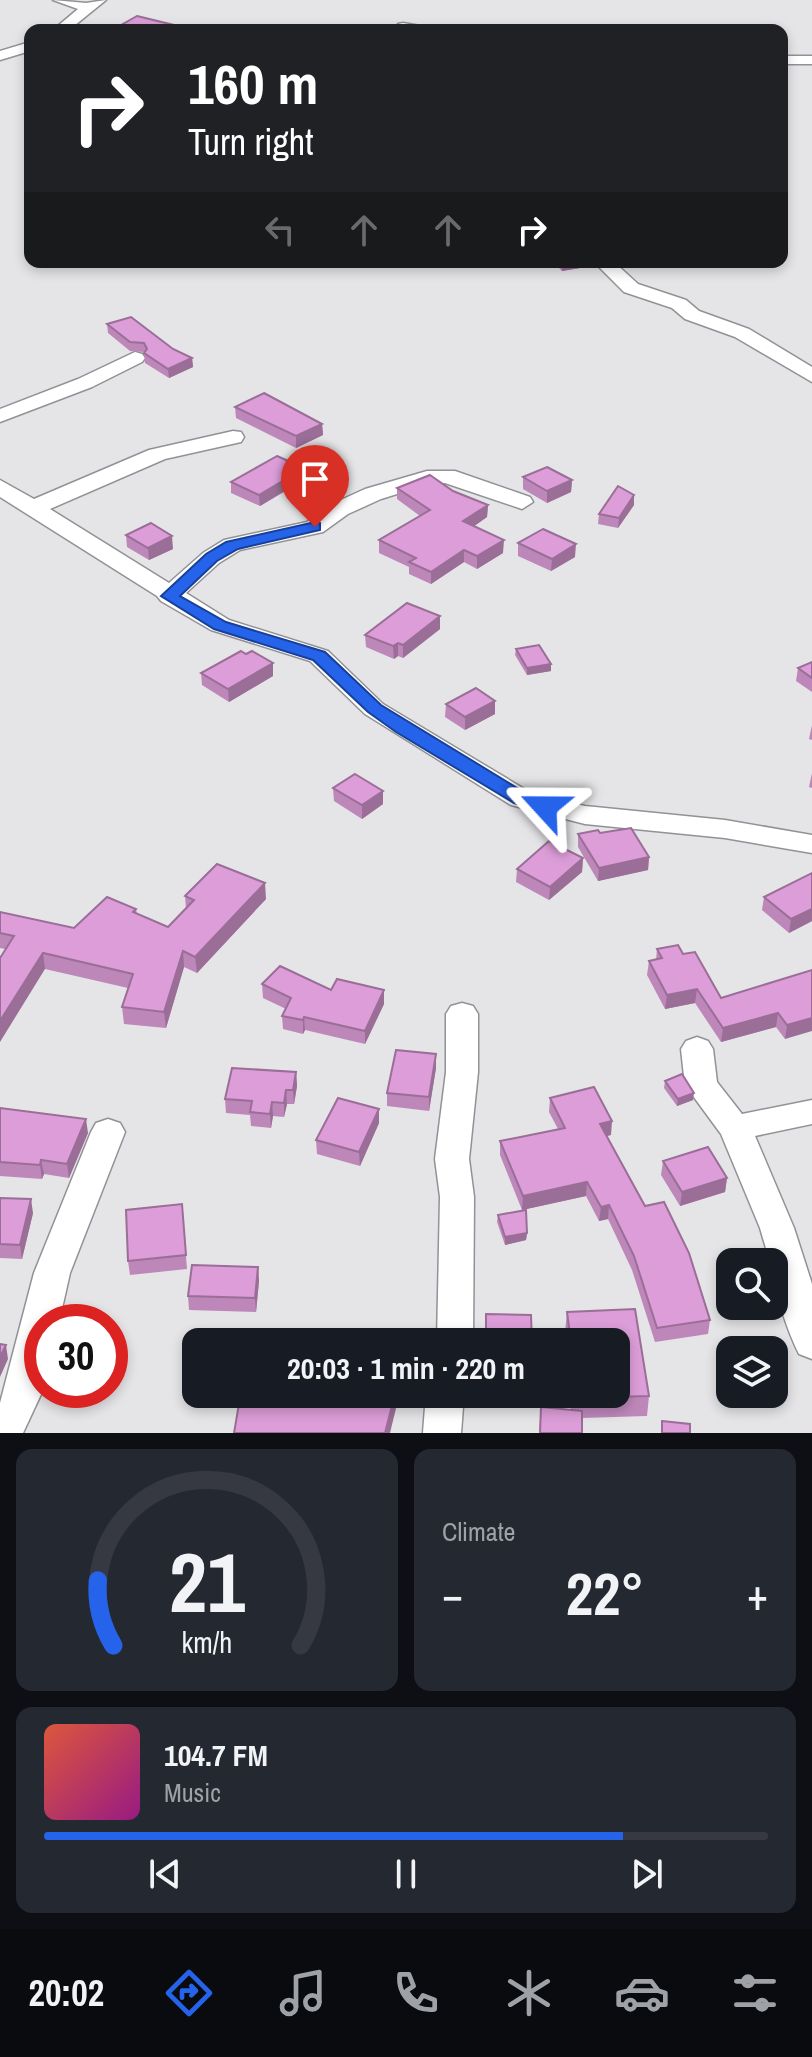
<!DOCTYPE html>
<html lang="en">
<head>
<meta charset="utf-8">
<style>
	body { margin:0; font-family:"Archivo Narrow",sans-serif; background:#242831; color:#f1f3f6; height:100vh; display:flex; flex-direction:column; font-size:30px; white-space:nowrap }
	* { box-sizing:border-box; margin:0 }
	p { font-size:26px; color:#9ea1a6 }
	.icon { flex:none; width:44px; height:44px; fill:none; stroke:currentColor; stroke-width:2; stroke-linecap:round; stroke-linejoin:round }
	.map { position:relative; height:1433px; overflow:hidden }
	.sheet { display:flex; flex-direction:column; gap:16px; padding:16px; background:#0d0f14; flex:1 }
	.sheet>* { flex:none }
	.top-card { position:absolute; left:24px; top:24px; width:764px; height:244px; border-radius:16px; box-shadow:0 4px 12px #0003; background:#202124; color:#fff; overflow:hidden }
	.fabs { position:absolute; left:716px; top:1248px; display:grid; gap:16px }
	.fabs a { display:grid; place-items:center; width:72px; height:72px; border-radius:16px; background:#171b24; box-shadow:0 4px 12px #0003; font-size:40px }
	.speed { position:absolute; left:24px; top:1304px; display:flex; gap:16px; font-size:40px; font-weight:700; text-align:center }
	.speed>* { display:grid; place-content:center; width:104px; height:104px; border-radius:50%; background:#171b24; box-shadow:0 4px 12px #0003; line-height:1 }
	.speed .limit { border:12px solid #d22; background:#fff; color:#111 }
	.pin { position:absolute; display:grid; place-items:center; width:68px; height:68px; color:#fff; margin:-82px -34px; border-radius:50% 50% 50% 0; rotate:-45deg; box-shadow:0 0 8px #0007 }
	.pin .icon { rotate:45deg }
	.me { position:absolute; width:88px; margin:-44px; rotate:294deg; stroke-linejoin:round; filter:drop-shadow(0 0 6px #0008) }
	.turn { display:flex; align-items:center; gap:28px; height:168px; padding:0 32px; font-size:36px }
	.turn .icon { width:104px; height:104px; stroke-width:2.5 }
	.turn b { display:block; font-size:56px; line-height:68px }
	.lanes { display:flex; align-items:center; height:76px; padding:0 32px; background:#0003; justify-content:center; gap:40px; direction:ltr }
	.lanes .off { opacity:.35 }
	.big { font-size:60px; font-weight:700; line-height:1.1 }
	.sheet .widget { flex:1; display:flex; flex-direction:column; justify-content:center; gap:12px; min-width:0; padding:0 28px; border-radius:16px; background:#242831 }
	.sheet .dial { align-items:center; gap:0 }
	.dial svg { height:208px; overflow:visible; fill:none; stroke:#363941; stroke-width:7; stroke-linecap:round; text-anchor:middle }
	.dial text { fill:#f1f3f6; stroke:none }
	.song { display:flex; align-items:center; gap:24px }
	.cover { width:96px; height:96px; border-radius:12px; background:linear-gradient(135deg,hsl(10 70% 55%),hsl(310 70% 35%)) }
	.played { height:8px; border-radius:4px; background:linear-gradient(90deg,#2563eb 80%,#363941 80%) }
	.keys { display:flex; justify-content:space-around; direction:ltr }
	.heat { display:flex; justify-content:space-between; align-items:center; font-size:44px; direction:ltr }
	.sheet .tiles { flex:1; display:grid; gap:16px; grid-template-columns:1fr 1fr }
	.widget:last-child { grid-column:span 2 }
	.trip { position:absolute; left:182px; top:1328px; width:448px; height:80px; border-radius:16px; background:#171b24; box-shadow:0 4px 12px #0003; font-weight:700; line-height:80px; text-align:center }
	.menu { display:flex; height:128px; justify-content:space-around; align-items:center; background:#090b0e; color:#9ea1a6 }
	.menu .icon { width:56px; height:56px }
	.menu .on { color:#2563eb }
	.menu b { font-size:36px; color:#f1f3f6 }
	.map>svg:first-child { display:block }
</style>
</head>
<body>
<div class="map">
<svg width="812" height="1433" viewBox="0 0 812 1433">
	<rect width="100%" height="100%" fill="#e5e5e8"/>
	<g fill="none" stroke-linecap="round" stroke-linejoin="round">
		<defs>
			<g id="minor">
				<path d="M53,0L86,3L106,0L69,30H53L78,9Z"/>
				<path d="M403,23L426,27L428,30H398V24Z"/>
				<path d="M30,42V51L0,60V51Z"/>
				<rect x="782" y="56" width="30" height="8"/>
				<path d="M594,262H614L638,284L686,300L699,311L749,329L812,367V382L735,337L685,319L672,308L624,292Z"/>
				<path d="M135,352L142,354L145,358L142,362L92,387L0,422V409L78,379Z"/>
				<path d="M233,431L241,432L244,437L241,442L165,459L50,509L169,583L203,553L224,540L307,522L332,504L365,489L427,471H455L530,497L533,502L522,509L445,483L429,484L381,499L348,514L323,532L240,550L219,563L186,593L229,620L328,651L383,704L531,793L585,806L725,820L812,835V853L725,838L585,824L511,805L365,714L310,661L211,630L161,601L157,596L0,497V480L34,499L149,450Z"/>
				<path d="M462,1003L473,1006L478,1014V1072L469,1159L474,1197L473,1342H437L440,1197L435,1159L446,1072V1014L451,1006Z"/>
				<path d="M697,1037L708,1041L713,1049L717,1082L742,1114L812,1100V1124L755,1136L794,1228L812,1284V1359L799,1354C786,1328 774,1291 774,1262H770L760,1228L721,1134L685,1085L681,1049L686,1041Z"/>
				<path d="M108,1119L120,1123L125,1132L70,1273L59,1322H42L43,1390L23,1433H0V1403L34,1273L91,1132L96,1123Z"/>
				<path d="M426,1394H464L461,1433H423Z"/>
			</g>
		</defs>
		<use href="#minor" stroke="#929195" stroke-width="3"/>
		<use href="#minor" fill="#fff" fill-rule="evenodd"/>
	</g>
	<g fill="#bd87ba">
		<path d="M553,262H592V266L562,271Z"/>
		<path d="M107,324L173,349L192,358L193,367L169,378L145,363L144,352L130,351L108,333Z"/>
		<path d="M235,407L322,424L323,435L296,448L236,418Z"/>
		<path d="M523,477L572,480L571,492L547,503L523,489Z"/>
		<path d="M305,479L260,506L231,493V482Z"/>
		<path d="M397,488L453,491L488,505L487,517L474,526L503,553L477,569L464,562L431,584L409,574V567L379,553V540L420,516L397,499Z"/>
		<path d="M634,505L618,528L598,524L599,514Z"/>
		<path d="M126,535L173,549L149,560L127,547Z"/>
		<path d="M518,543L575,557L551,571L518,556Z"/>
		<path d="M440,616V629L403,658L398,656L394,659L366,647L365,635Z"/>
		<path d="M516,649L551,664V671L527,675L515,655Z"/>
		<path d="M812,662V692L796,681L798,668Z"/>
		<path d="M201,673L273,676L229,702L202,685Z"/>
		<path d="M495,701V714L465,730L445,717L446,704Z"/>
		<path d="M812,725V740L809,739Z"/>
		<path d="M812,773V788L809,787Z"/>
		<path d="M333,788L383,791V804L362,819L334,801Z"/>
		<path d="M600,833L649,857L648,870L598,881L578,847V834Z"/>
		<path d="M583,858L582,872L549,900L516,882L517,869Z"/>
		<path d="M812,873V921L789,933L762,910L764,897Z"/>
		<path d="M185,896L266,899L197,973L184,967L166,1028L124,1024L122,1007L128,988L45,969L5,949L0,948V912L74,928L136,909L137,914L168,927L186,909Z"/>
		<path d="M657,949L683,954L721,998L812,970L785,1039L776,1027L721,1042L695,1003L665,1009L647,975L649,961L656,960Z"/>
		<path d="M262,984L331,990L384,1004L365,1044L305,1030L303,1034L283,1029L282,1016L286,1009L263,998Z"/>
		<path d="M436,1068L429,1111L387,1106V1093Z"/>
		<path d="M296,1072L297,1086L294,1104H287L284,1117L273,1116L271,1128L251,1126L250,1115L226,1113L225,1099Z"/>
		<path d="M665,1081L693,1100L677,1106L664,1088Z"/>
		<path d="M550,1098L611,1135L606,1136L710,1320L708,1334L655,1342L632,1270L608,1219L599,1221L586,1196L522,1210L500,1155V1141L558,1129L549,1112Z"/>
		<path d="M0,1108L88,1133L69,1178L44,1174L42,1179L0,1176Z"/>
		<path d="M379,1123L360,1166L317,1154L316,1140Z"/>
		<path d="M663,1161L727,1178L725,1192L680,1206L661,1175Z"/>
		<path d="M0,1198L33,1213L22,1259L0,1258Z"/>
		<path d="M182,1204L187,1269L130,1275L128,1261Z"/>
		<path d="M498,1215L527,1233L526,1240L505,1245L497,1222Z"/>
		<path d="M727,1259L730,1262V1275L726,1266Z"/>
		<path d="M258,1267L259,1281L256,1312L189,1310L188,1296Z"/>
		<path d="M635,1309L649,1396L647,1416L582,1418V1433H539L541,1407L571,1410L569,1394H616V1342H566L565,1332L567,1312Z"/>
	</g>
	<g fill="#9a6e97">
		<path d="M563,262H592V266L562,271Z"/>
		<path d="M192,358L193,367L169,378L168,369Z"/>
		<path d="M322,424L323,435L296,448V436Z"/>
		<path d="M304,468L305,479L260,506L259,495Z"/>
		<path d="M572,480L571,492L547,503V491Z"/>
		<path d="M634,495V505L618,528L619,518Z"/>
		<path d="M488,505L487,517L463,534V521Z"/>
		<path d="M172,536L173,549L149,560L148,548Z"/>
		<path d="M504,540L503,553L477,569V556Z"/>
		<path d="M576,544L575,557L551,571L552,559Z"/>
		<path d="M464,550V562L431,584V572Z"/>
		<path d="M440,616V629L403,658V645Z"/>
		<path d="M398,643V656L394,659L393,646Z"/>
		<path d="M273,663V676L229,702L228,689Z"/>
		<path d="M551,664V671L527,675V668Z"/>
		<path d="M495,701V714L465,730V717Z"/>
		<path d="M383,791V804L362,819V805Z"/>
		<path d="M649,857L648,870L598,881L599,868Z"/>
		<path d="M583,858L582,872L549,900L550,887Z"/>
		<path d="M265,883L266,899L197,973L195,957Z"/>
		<path d="M812,909V921L789,933L791,919Z"/>
		<path d="M183,951L184,967L166,1028L164,1012Z"/>
		<path d="M43,953L45,969L0,1042V1021Z"/>
		<path d="M697,989L695,1003L665,1009L667,995Z"/>
		<path d="M384,990V1004L365,1044V1031Z"/>
		<path d="M778,1013L776,1027L721,1042L723,1028Z"/>
		<path d="M304,1017L305,1030L303,1034V1020Z"/>
		<path d="M812,1018V1031L785,1039L787,1025Z"/>
		<path d="M436,1054V1068L429,1111V1097Z"/>
		<path d="M296,1072L297,1086L294,1104L293,1090Z"/>
		<path d="M286,1090L287,1104L284,1117V1103Z"/>
		<path d="M694,1093L693,1100L677,1106L678,1099Z"/>
		<path d="M272,1102L273,1116L271,1128L270,1114Z"/>
		<path d="M379,1109V1123L360,1166L359,1152Z"/>
		<path d="M86,1119L88,1133L69,1178L67,1164Z"/>
		<path d="M612,1121L611,1135L598,1138L600,1124Z"/>
		<path d="M41,1160L44,1174L42,1179L40,1165Z"/>
		<path d="M727,1178L725,1192L680,1206L682,1192Z"/>
		<path d="M587,1182L586,1196L522,1210L523,1196Z"/>
		<path d="M31,1199L33,1213L22,1259L20,1245Z"/>
		<path d="M609,1205L608,1219L599,1221L601,1207Z"/>
		<path d="M527,1233L526,1240L505,1245V1237Z"/>
		<path d="M258,1267L259,1281L256,1312L255,1298Z"/>
		<path d="M6,1345L8,1359L0,1377V1357Z"/>
		<path d="M395,1394H399V1396L390,1433H385Z"/>
	</g>
	<g fill="#dc9dd8" stroke="#9a6e97" stroke-width="2">
		<path d="M137,16L182,27L177,30H92L105,25H121Z"/>
		<path d="M131,317L173,349L192,358L168,369L144,353L147,349L144,343L130,342L107,324Z"/>
		<path d="M264,393L322,424L296,436L235,407Z"/>
		<path d="M277,456L304,468L259,495L231,482Z"/>
		<path d="M547,467L572,480L547,491L523,477Z"/>
		<path d="M430,475L453,491L488,505L463,521L504,540L477,556L464,550L431,572L409,562L416,558L379,540L430,510L397,488Z"/>
		<path d="M618,486L634,495L619,518L599,514Z"/>
		<path d="M151,523L172,536L148,548L126,535Z"/>
		<path d="M543,529L576,544L552,559L518,543Z"/>
		<path d="M407,603L440,616L403,645L398,643L393,646L365,635Z"/>
		<path d="M539,645L551,664L527,668L516,649Z"/>
		<path d="M241,651L246,654L252,651L273,663L228,689L201,673Z"/>
		<path d="M812,662V678L798,668Z"/>
		<path d="M476,688L495,701L465,717L446,704Z"/>
		<path d="M355,774L383,791L362,805L333,788Z"/>
		<path d="M631,828L649,857L599,868L578,834L598,830L600,833Z"/>
		<path d="M549,841L583,858L550,887L517,869Z"/>
		<path d="M217,864L265,883L195,957L183,951L164,1012L122,1007L133,974L43,953L0,1021V958L14,936L0,933V912L74,928L107,897L136,909L133,912L168,927L194,900L185,896Z"/>
		<path d="M812,873V909L791,919L764,897Z"/>
		<path d="M678,945L683,954L695,952L721,998L812,970V1018L787,1025L778,1013L723,1028L697,989L667,995L649,961L662,958L657,949Z"/>
		<path d="M280,966L331,990L337,979L384,990L365,1031L304,1017L303,1020L282,1016L291,998L262,984Z"/>
		<path d="M396,1050L436,1054L429,1097L387,1093Z"/>
		<path d="M232,1068L296,1072L293,1090H286L284,1103L272,1102L270,1114L250,1112L252,1101L225,1099Z"/>
		<path d="M682,1074L694,1093L678,1099L665,1081Z"/>
		<path d="M594,1087L612,1121L600,1124L645,1206L664,1202L689,1253L710,1320L657,1328L634,1256L609,1205L601,1207L587,1182L523,1196L500,1141L565,1128L550,1098Z"/>
		<path d="M338,1098L379,1109L359,1152L316,1140Z"/>
		<path d="M0,1108L86,1119L67,1164L41,1160L40,1165L0,1162Z"/>
		<path d="M708,1147L727,1178L682,1192L663,1161Z"/>
		<path d="M0,1198L31,1199L20,1245L0,1244Z"/>
		<path d="M182,1204L186,1255L128,1261L126,1210Z"/>
		<path d="M526,1210L527,1233L505,1237L498,1215Z"/>
		<path d="M753,1254L757,1262H730V1265L727,1259Z"/>
		<path d="M192,1265L258,1267L255,1298L188,1296Z"/>
		<path d="M635,1309L649,1396L573,1398V1394H616V1342H571L567,1312Z"/>
		<path d="M486,1314L531,1315L532,1342H486Z"/>
		<path d="M0,1344L6,1345L0,1357Z"/>
		<path d="M239,1394H395L385,1433H234L240,1398H238Z"/>
		<path d="M541,1407L582,1411V1433H540Z"/>
		<path d="M662,1421L690,1424V1433H662Z"/>
	</g>
	<path fill="#2563eb" stroke="#184099" stroke-width="2" d="M315,522L320,523V530L238,549L217,561L180,596L226,622L325,652L381,705L527,794L552,803L554,807L552,812L545,813L514,803L396,732L368,712L313,660L214,629L161,596L206,554L226,542Z"/>
</svg>
<div class="fabs">
<a><svg class="icon" aria-label="search" viewBox="0 0 24 24"><circle cx="10" cy="10" r="6"/><path d="M15 15l6 6"/></svg></a>
<a><svg class="icon" aria-label="layers" viewBox="0 0 24 24"><path d="M12 4l9 5-9 5-9-5zM3 14l9 5 9-5"/></svg></a>
</div>
<div class="speed"><div class="limit">30</div></div>
<div class="pin" style="left:315px;top:527px;background:#d93025"><svg class="icon" aria-label="arrive" viewBox="0 0 24 24"><path d="M6 21V4h12l-3 4 3 4H6"/></svg></div>
<svg class="me" style="left:545px;top:807px" viewBox="-20 -20 40 40"><path d="M0-17L14 15 0 8-14 15z" fill="#2563eb" stroke="#fff" stroke-width="4"/></svg>
<div class="trip">20:03 · 1 min · 220 m</div>
<div class="top-card">
<div class="turn"><svg class="icon" aria-label="right" viewBox="0 0 24 24"><path d="M7 20v-9h11M14 6l5 5-5 5"/></svg><div><b>160 m</b>Turn right</div></div>
<div class="lanes"><svg class="icon off" aria-label="left" viewBox="0 0 24 24"><path d="M17 20v-9H6M10 6l-5 5 5 5"/></svg><svg class="icon off" aria-label="ahead" viewBox="0 0 24 24"><path d="M12 20V5M6 11l6-6 6 6"/></svg><svg class="icon off" aria-label="ahead" viewBox="0 0 24 24"><path d="M12 20V5M6 11l6-6 6 6"/></svg><svg class="icon" aria-label="right" viewBox="0 0 24 24"><path d="M7 20v-9h11M14 6l5 5-5 5"/></svg></div>
</div>
</div>
<section class="sheet">
<div class="tiles">
<div class="widget dial"><svg viewBox="0 0 100 80">
<path d="M14 69A42 42 0 1 1 86 69"/>
<path d="M14 69A42 42 0 0 1 8 44" stroke="#2563eb"/>
<text x="50" y="56" font-size="32" font-weight="700">21</text>
<text x="50" y="72" font-size="11">km/h</text>
</svg></div>
<div class="widget"><p>Climate</p>
<div class="heat"><a>−</a><b class="big">22°</b><a>+</a></div>
</div>
<div class="widget">
<div class="song"><i class="cover"></i><div><b>104.7 FM</b><p>Music</p></div></div>
<div class="played"></div>
<div class="keys"><svg class="icon" aria-label="previous" viewBox="0 0 24 24"><path d="M18 5L8 12l10 7zM5 5v14"/></svg><svg class="icon" aria-label="pause" viewBox="0 0 24 24"><path d="M8 5v14M16 5v14"/></svg><svg class="icon" aria-label="next" viewBox="0 0 24 24"><path d="M6 5l10 7-10 7zM19 5v14"/></svg></div>
</div>
</div>
</section>
<nav class="menu">
<b>20:02</b>
<svg class="icon on" aria-label="directions" viewBox="0 0 24 24"><path d="M12 3l9 9-9 9-9-9zM9 14v-3h6M13 9l2 2-2 2"/></svg>
<svg class="icon" aria-label="music" viewBox="0 0 24 24"><path d="M9 18V5l10-2v13"/><circle cx="6" cy="18" r="3"/><circle cx="16" cy="16" r="3"/></svg>
<svg class="icon" aria-label="phone" viewBox="0 0 24 24"><path d="M5 4h4l2 5-3 2q2 4 5 5l2-3 5 2v4C11 20 4 13 5 4z"/></svg>
<svg class="icon" aria-label="climate" viewBox="0 0 24 24"><path d="M12 3v18M4 7l16 10M4 17L20 7"/></svg>
<svg class="icon" aria-label="car" viewBox="0 0 24 24"><path d="M5 17H2v-5l4-1 3-4h7l3 4 3 1v5h-3M9 17h6M6 11h13"/><circle cx="7" cy="17" r="2"/><circle cx="17" cy="17" r="2"/></svg>
<svg class="icon" aria-label="filters" viewBox="0 0 24 24"><path d="M4 7h16M4 17h16"/><circle cx="9" cy="7" r="2"/><circle cx="15" cy="17" r="2"/></svg>
</nav>
</body>
</html>
